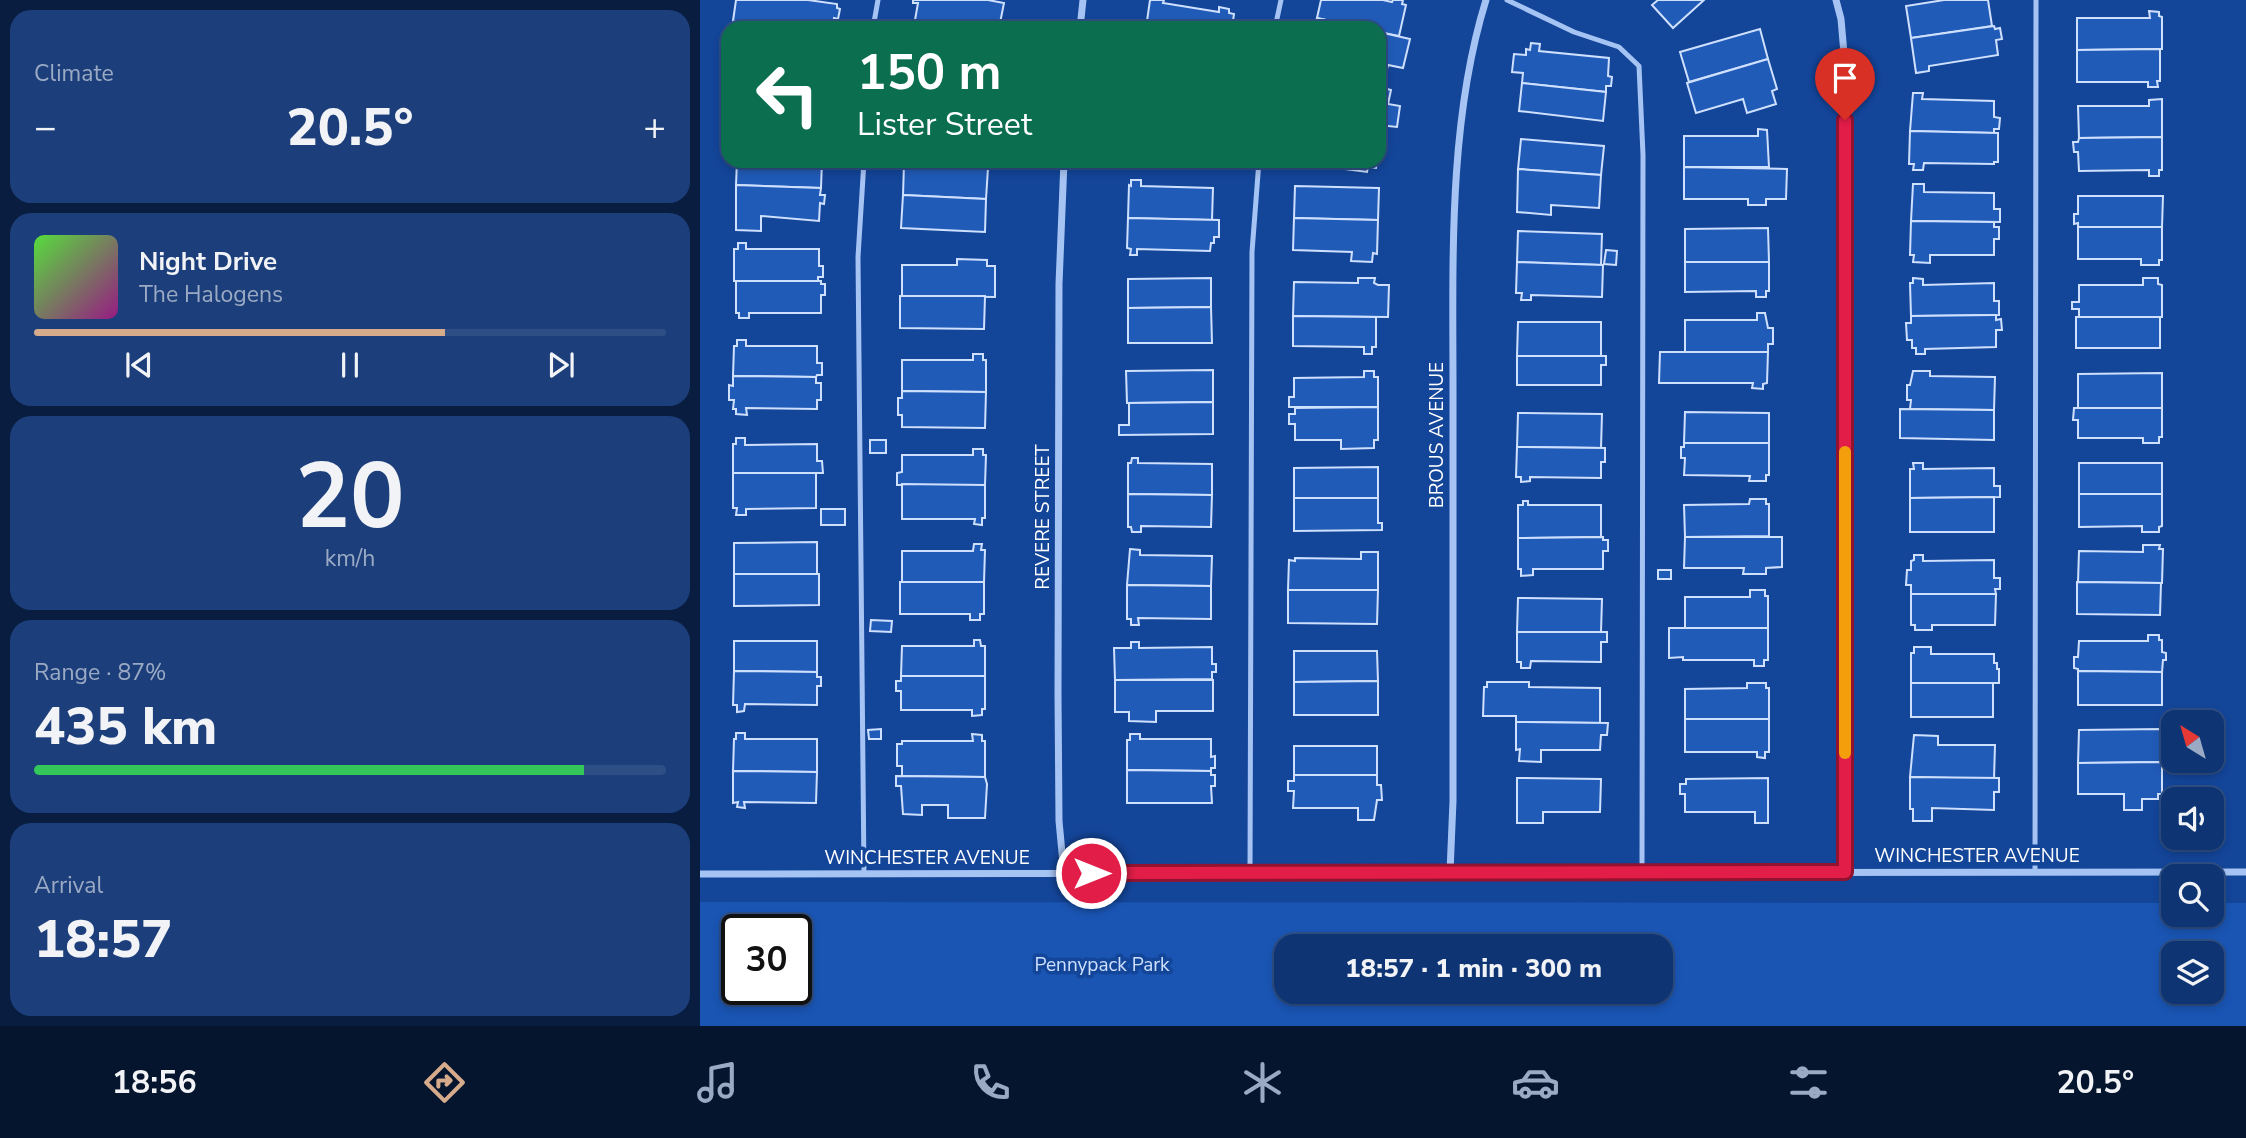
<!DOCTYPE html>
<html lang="en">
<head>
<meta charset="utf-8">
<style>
	body { margin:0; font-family:"Nunito Sans",sans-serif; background:#1c3f7b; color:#f1f3f6; height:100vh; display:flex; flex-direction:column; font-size:26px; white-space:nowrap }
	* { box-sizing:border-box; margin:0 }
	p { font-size:23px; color:#9baac4 }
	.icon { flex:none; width:38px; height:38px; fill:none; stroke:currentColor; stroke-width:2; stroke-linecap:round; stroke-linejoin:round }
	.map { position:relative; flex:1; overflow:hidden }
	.side { display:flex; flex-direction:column; gap:10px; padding:10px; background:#081d3f; width:700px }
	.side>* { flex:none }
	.top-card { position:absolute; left:21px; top:21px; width:665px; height:147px; border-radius:21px; box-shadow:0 4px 10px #0003,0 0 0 2px #2e4f85; background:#0b6e4f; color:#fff; overflow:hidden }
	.needle { width:46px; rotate:323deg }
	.buttons { position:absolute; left:1461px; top:710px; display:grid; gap:14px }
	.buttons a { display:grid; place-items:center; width:63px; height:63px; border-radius:14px; background:#0e3473; box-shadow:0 4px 10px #0003,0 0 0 2px #2e4f85; font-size:35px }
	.speed { position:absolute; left:21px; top:914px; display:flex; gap:14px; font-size:35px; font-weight:700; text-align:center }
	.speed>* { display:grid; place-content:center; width:91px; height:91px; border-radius:50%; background:#0e3473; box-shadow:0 4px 10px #0003,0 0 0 2px #2e4f85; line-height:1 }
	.speed .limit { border:4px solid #111; border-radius:10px; background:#fff; color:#111 }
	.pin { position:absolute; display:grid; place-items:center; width:60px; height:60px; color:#fff; margin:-72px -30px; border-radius:50% 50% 50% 0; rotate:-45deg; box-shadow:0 0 7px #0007 }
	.pin .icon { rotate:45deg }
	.me { position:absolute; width:77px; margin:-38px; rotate:90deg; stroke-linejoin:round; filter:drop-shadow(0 0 5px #0008) }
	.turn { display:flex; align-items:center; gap:24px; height:147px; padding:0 21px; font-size:32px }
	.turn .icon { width:91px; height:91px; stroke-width:2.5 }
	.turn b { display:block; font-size:49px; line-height:60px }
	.big { font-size:52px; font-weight:800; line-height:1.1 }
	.side .card { flex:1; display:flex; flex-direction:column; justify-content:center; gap:10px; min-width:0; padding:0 24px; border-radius:21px; background:#1c3f7b }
	.side .dial { align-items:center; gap:0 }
	.dial b { font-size:91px; line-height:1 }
	.song { display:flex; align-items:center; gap:21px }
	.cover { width:84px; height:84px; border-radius:10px; background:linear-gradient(135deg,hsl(110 70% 55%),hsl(310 70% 35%)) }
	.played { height:7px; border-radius:4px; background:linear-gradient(90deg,#d6ab8b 65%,#2e4f85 65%) }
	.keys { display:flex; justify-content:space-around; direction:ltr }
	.heat { display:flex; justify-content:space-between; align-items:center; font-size:38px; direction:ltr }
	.charge { height:10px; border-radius:5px; background:linear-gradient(90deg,#34c759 87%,#2e4f85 0) }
	.trip { position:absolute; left:574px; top:934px; width:399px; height:70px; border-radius:21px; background:#0e3473; box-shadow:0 4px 10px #0003,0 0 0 2px #2e4f85; font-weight:800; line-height:70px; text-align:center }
	.menu { display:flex; height:112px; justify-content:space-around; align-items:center; background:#06152e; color:#9baac4 }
	.menu .icon { width:49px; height:49px }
	.menu .on { color:#d6ab8b }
	.menu b { font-size:32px; color:#f1f3f6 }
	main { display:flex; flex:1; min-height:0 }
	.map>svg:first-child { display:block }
</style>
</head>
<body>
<main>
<section class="side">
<div class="card"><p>Climate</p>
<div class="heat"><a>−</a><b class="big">20.5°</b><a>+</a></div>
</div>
<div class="card">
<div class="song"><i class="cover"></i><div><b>Night Drive</b><p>The Halogens</p></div></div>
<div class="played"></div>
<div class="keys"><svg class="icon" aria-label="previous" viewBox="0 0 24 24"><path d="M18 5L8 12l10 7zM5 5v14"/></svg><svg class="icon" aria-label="pause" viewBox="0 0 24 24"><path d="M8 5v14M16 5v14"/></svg><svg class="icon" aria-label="next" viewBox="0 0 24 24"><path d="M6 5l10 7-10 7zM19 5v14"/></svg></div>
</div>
<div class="card dial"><b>20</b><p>km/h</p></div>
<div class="card"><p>Range · 87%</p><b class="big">435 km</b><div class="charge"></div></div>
<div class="card"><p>Arrival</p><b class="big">18:57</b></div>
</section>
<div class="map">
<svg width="1546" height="1026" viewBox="0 0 1546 1026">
	<rect width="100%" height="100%" fill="#134599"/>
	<path fill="#1a55b4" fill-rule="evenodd" d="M0,902L1473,903L1474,915H1512V903H1546V1026H0ZM37,929H96V989H37ZM586,947H961V992H586ZM1474,954H1512V992H1474Z"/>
	<g fill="#215bb8" stroke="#cee0fd" stroke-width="2">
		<path d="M36,0H108L137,4V8L140,9L138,19L134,18L133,28H50L51,24L33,21Z"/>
		<path d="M213,0H288L304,3L299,28H258L215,20L218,3H213Z"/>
		<path d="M450,0H464L463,3L519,12V7L529,9V13L534,14L532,28H446Z"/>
		<path d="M621,0H683L692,2L693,0H703L702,4L706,5L699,36L679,32V28H663L617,18Z"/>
		<path d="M958,0H1004L973,28L952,5Z"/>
		<path d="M1244,0H1288L1292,26L1211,38L1206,6Z"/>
		<path d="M1449,11L1459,12V16L1462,17V49L1377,50V18H1450Z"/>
		<path d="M617,18L663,28H614Z"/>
		<path d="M1294,26L1295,29L1300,28L1302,39L1296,40L1298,55L1229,66V71L1216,73L1211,38Z"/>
		<path d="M1060,29L1068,59L989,82L980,52Z"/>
		<path d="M679,32L710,39L703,68L688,65L686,73L679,71Z"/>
		<path d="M831,43L840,44L839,51L909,58L908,76L912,77L911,86H906V92L822,83L823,73L812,72L814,54L826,55V49L830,50Z"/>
		<path d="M1460,49V81H1457L1458,87H1448V82H1377V50Z"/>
		<path d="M1068,59L1077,89L1072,91L1076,104L1047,113L1043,99L996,113L987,83Z"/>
		<path d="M822,83L906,92L903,121L819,111Z"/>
		<path d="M679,87L691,90L688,104L700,106L697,127L679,125Z"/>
		<path d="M1213,93H1223L1222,99L1294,101V117L1300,118L1299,129H1294V133L1210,131Z"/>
		<path d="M1462,99V137L1379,138L1378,106H1449V100Z"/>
		<path d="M679,125L686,126L680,162L677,161L676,168L668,167L667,172L644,169L645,161H679Z"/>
		<path d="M1058,129L1067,130L1069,167H984V136H1058Z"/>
		<path d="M1210,131L1298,133V162H1294V164L1224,163L1223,170H1213L1214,164H1209Z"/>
		<path d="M1462,137V170H1459V176H1449V170L1379,171L1378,152H1374L1373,142H1378L1379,138Z"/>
		<path d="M821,139L904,146L901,175L818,169Z"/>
		<path d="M37,161H122L121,188L36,185Z"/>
		<path d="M436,161H461V168L436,166Z"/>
		<path d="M275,162H286L285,168H288L286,199L203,195L204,164L275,167Z"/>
		<path d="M984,167L1087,169L1086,199H1066V205H1048V199H984Z"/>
		<path d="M818,169L901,175L899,208L851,205V215L817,212Z"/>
		<path d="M431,180H441V186L513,188L512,220L428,218L429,185L431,186Z"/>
		<path d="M1213,184H1224V192L1294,193V209H1300V222L1211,221Z"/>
		<path d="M36,185L121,188L120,195H125L124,204L120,203L119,221L61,216V231L36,230Z"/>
		<path d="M595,186L679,188L678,220L594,218Z"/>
		<path d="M203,195L286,199L285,232L201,228Z"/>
		<path d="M1378,196H1463L1462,227H1378V223L1374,224V214H1378Z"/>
		<path d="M428,218L519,220V237H514V243H511L510,251L437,249V255H430L431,249L427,248Z"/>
		<path d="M594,218L678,220L677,254L673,253L672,262L651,261L652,252L593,250Z"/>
		<path d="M1211,221L1294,222V227H1299V239H1294V255H1230V263L1213,262L1214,255H1210Z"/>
		<path d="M1378,227H1462V260H1459V265H1441V259H1378Z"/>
		<path d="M1068,228L1069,262H985V229Z"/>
		<path d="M818,231L902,234L901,265L817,262Z"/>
		<path d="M38,243H46V249H119V266H123V277H118V281H34V249H38Z"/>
		<path d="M906,250L917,251L916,265L904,264Z"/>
		<path d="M257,259L287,260V266H295V297L202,296V265H257Z"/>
		<path d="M817,262L903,265L902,297L831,295V300H821L822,293H816Z"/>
		<path d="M985,262H1069V291H1066V297H1056V291L985,292Z"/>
		<path d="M511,278V307L428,308V279Z"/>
		<path d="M658,278H675L674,283L678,285H689L688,317L593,316L594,282L658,283Z"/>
		<path d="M1213,278L1223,279V285L1294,283V301H1299V315L1211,316L1210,283H1213Z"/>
		<path d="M1443,278H1458V284L1462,285V317H1379V309H1372V302H1379V285H1443Z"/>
		<path d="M36,281H121V284H125V295H121V313H49V318H39V313H36Z"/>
		<path d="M200,296H285L284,329L200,328Z"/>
		<path d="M511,307L512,343H428V308Z"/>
		<path d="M1057,313H1065L1068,328H1073V344H1068V352H985V320H1057Z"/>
		<path d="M1294,315H1296V320L1301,319L1302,330H1296V347L1225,349V354H1216V348H1212V340H1207L1206,323H1211V316Z"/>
		<path d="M593,316L676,317V347H672V354H664V347L593,346Z"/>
		<rect x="1376" y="317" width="84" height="31"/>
		<path d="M818,322H901V356H817Z"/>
		<path d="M37,340H46V346H117V363H122V375H117L116,377L33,376L34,346H37Z"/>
		<path d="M960,352H1068L1067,383L1063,384V389L1052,388L1053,383H959Z"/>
		<path d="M273,354H283V360H286V392L202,391V360H273Z"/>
		<path d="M817,356H906V365H901V385H817Z"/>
		<path d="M513,370V402L427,403L426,371Z"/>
		<path d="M664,371H674V377H678V407H589V397H594V378L664,377Z"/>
		<path d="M1213,371H1230V376L1295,377L1294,410L1210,409L1211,400H1207V385H1210Z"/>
		<path d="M1462,373V408H1378V374Z"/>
		<path d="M33,376L116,377V383H121V400H117V409L46,408L47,415L36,414V409H33L34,400H29V385L33,386Z"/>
		<path d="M202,391L286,392L285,428L202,427V415H198V398H202Z"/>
		<path d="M513,402V434L419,435V425H429V403Z"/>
		<path d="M678,407V440H674V448L641,449V440H595V424H589V414H595V408Z"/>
		<path d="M1374,408H1462V437H1459V443H1443V438H1378V420H1373Z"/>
		<path d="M1200,409L1294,410V440L1200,438Z"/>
		<path d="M985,412L1069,413V443H984Z"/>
		<path d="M818,413L902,414L901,448L817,447Z"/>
		<path d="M36,438H45V445L117,444V461H122L123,473H33V444H36Z"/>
		<rect x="170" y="440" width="16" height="13"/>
		<path d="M984,443H1069V475H1066V481H1049L1050,476L984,475L985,458H981V447H984Z"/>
		<path d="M817,447L905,448V462H901V478L830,477V481L821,482V477H816Z"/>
		<path d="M273,449H283V455H286L285,485H197V473L202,472V455H273Z"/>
		<path d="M432,458H438V463L512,464V495L428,494V463H431Z"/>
		<path d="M1213,463H1223V469L1294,468V486H1300V497L1210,498V469H1214Z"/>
		<rect x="1379" y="463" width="83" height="31"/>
		<path d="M678,467V498H594V468Z"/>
		<path d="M33,473H116V508L46,509V515H36L37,508H33Z"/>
		<path d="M202,484L285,485V518H282V525L274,524L275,519H202Z"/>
		<path d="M428,494L512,495L511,527L441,526V532H432L431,527H428Z"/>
		<path d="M1379,494H1462V526L1459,527V532H1442V526L1379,527Z"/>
		<path d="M1294,497V532H1210V498Z"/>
		<path d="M594,498H678V523H682V530L594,531Z"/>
		<path d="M1050,499H1066V504H1069V536L985,537L984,505L1049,504Z"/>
		<path d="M823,501H828V505H901V537L818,538V505H823Z"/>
		<rect x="121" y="509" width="24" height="16"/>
		<path d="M903,537V540H908V551H903V569H833V575L821,576V569H818V538Z"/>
		<path d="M985,537H1082V567L1066,568V574H1043L1044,568H984Z"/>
		<path d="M117,542V574H34V543Z"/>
		<path d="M274,544H282L281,550H285L284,582H202V551H273Z"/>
		<path d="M1443,545H1460L1459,549H1463L1462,583L1378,582L1379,551L1443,552Z"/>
		<path d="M430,549L440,550V555L512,556L511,586L427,585Z"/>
		<path d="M661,552H678V590H588L589,560L595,561V558L661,559Z"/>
		<path d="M1214,555H1223V561L1294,560V578H1300V589H1295L1296,594H1211V585H1206L1207,570H1211V561L1214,560Z"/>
		<rect x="958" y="570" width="13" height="9"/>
		<path d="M34,574H119V605L34,606Z"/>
		<path d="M200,582H284V614H280V620H270V614H200Z"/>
		<path d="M1377,582L1461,583L1460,615L1377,614Z"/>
		<path d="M427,585L511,586V619L438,618L439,625H431V619H427Z"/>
		<path d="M588,590H678L677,624L588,623Z"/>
		<path d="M1050,590H1065V596H1068V628H985V597H1050Z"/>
		<path d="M1211,594H1296L1295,625H1232V630H1215V625H1211Z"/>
		<path d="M818,598L902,599L901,632H817Z"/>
		<path d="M171,620L192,621L191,632L170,631Z"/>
		<path d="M969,628H1068V660H1064V666H1054V660H983V657L969,658Z"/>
		<path d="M817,632H907V642H901V662L831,661L830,668H821V662H817Z"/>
		<path d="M1448,635H1459V640H1462V652L1466,653V660H1463L1462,672L1378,671V669L1374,668V657H1378L1379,641H1448Z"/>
		<path d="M274,640H280L281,646H285V676H201L202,646H274Z"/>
		<path d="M34,641H117V672L34,671Z"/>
		<path d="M431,642H439V648L512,647V664H516V672H512V679L415,680L414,648H431Z"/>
		<path d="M1214,647H1231V654H1294V663H1297V669H1299V683H1211V653H1214Z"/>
		<path d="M594,651H677L678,681L594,682Z"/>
		<path d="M34,671L117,672V677H121V686H117V705L45,704L44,711L37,712V705H33Z"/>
		<path d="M1378,671L1462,672V705H1378Z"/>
		<path d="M201,676H285V709H282V715L272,716V710H201V691H196V681H201Z"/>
		<path d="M415,680H513V711H456V722L429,721V712H415Z"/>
		<path d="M678,681V715H594V682Z"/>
		<path d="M787,682H829V687L900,688V723L816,722V716H783L784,687H787Z"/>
		<path d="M1047,683H1066V688H1069V719H985V689L1047,688Z"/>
		<rect x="1211" y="683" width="82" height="34"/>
		<path d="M985,719H1069V752H1065V758L1057,757V752H985Z"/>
		<path d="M816,722L908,723L907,735H901L900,750H841V762L819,761L820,749L816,750Z"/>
		<path d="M181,729V739H169L168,730Z"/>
		<path d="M1462,729V762L1378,763L1379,730Z"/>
		<path d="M36,733H45V739H117V772L33,771L34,739H36Z"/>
		<path d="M272,734L282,735V741H285V777L202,776V766H197V744H202V741H273Z"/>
		<path d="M430,734H440V739H511V757L515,756V768H511V771L427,770V740H430Z"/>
		<path d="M1214,735L1238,736V745H1295L1294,779L1210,777Z"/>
		<rect x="594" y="746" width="83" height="29"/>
		<path d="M1462,762V794H1458V799H1442V810H1424V794H1378V763Z"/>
		<path d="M427,770L511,771V775H515V786H511L512,803H427Z"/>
		<path d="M33,771L117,772L116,803L44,802L45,808L37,807L38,802L33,803Z"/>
		<path d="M594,775H677V785H681L682,800H677L674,820H658V808H593L594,791H588V781H594Z"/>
		<path d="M196,776L285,777L287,784L285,818H248V805H222V815L203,814L201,786H196Z"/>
		<path d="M1210,777L1299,778V792H1294V810L1232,808V821H1213V809H1210Z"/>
		<path d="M817,778L901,779L900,812H843V823H817Z"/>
		<path d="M1068,778V823H1055V812H985V794H980V784H986V779Z"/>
	</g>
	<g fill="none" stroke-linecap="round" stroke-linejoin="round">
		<g stroke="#a6c4f3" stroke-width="5">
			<path d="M807,0L874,32L919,47L939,66L943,155L942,872"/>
			<path d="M173,28L178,0"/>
			<path d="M575,28L581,0"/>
			<path d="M1335,872L1336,0"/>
			<path d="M550,873L552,252L559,161"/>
			<path d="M164,874L158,257L164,161"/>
		</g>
		<g stroke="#a6c4f3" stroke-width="7">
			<path d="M1136,0L1141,19L1145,65V872"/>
			<path d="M380,28L383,0"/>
			<path d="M364,161L359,284L358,695L359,821L364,874"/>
			<path d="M750,872L753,801C753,664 753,526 753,389C753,262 748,122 786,0"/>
			<path d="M0,874L1546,872"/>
		</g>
	</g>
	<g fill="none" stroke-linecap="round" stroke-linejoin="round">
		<defs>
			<path id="route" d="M391,873L1145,872V120"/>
		</defs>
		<use href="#route" stroke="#92132f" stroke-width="18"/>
		<use href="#route" stroke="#e11d48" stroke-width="12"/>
		<path stroke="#f59e0b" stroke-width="12" d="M1145,753V452"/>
	</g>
	<g text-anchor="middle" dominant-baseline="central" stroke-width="7" stroke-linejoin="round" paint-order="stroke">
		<g font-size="19" fill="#fff" stroke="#134599">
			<text transform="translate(737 435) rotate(-90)">BROUS AVENUE</text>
			<text transform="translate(343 517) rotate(-90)">REVERE STREET</text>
			<text x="1277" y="856">WINCHESTER AVENUE</text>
			<text x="227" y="858">WINCHESTER AVENUE</text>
		</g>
		<g font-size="19" fill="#cee0fd" stroke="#134599">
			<text x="402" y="965">Pennypack Park</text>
		</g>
	</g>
</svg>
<div class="buttons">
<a><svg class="needle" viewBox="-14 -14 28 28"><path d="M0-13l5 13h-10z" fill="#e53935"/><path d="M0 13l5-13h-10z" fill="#9baac4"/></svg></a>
<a><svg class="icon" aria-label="sound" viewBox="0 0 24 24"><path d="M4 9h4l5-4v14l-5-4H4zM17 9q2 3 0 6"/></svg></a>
<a><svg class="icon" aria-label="search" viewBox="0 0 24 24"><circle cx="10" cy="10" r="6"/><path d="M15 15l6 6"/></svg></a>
<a><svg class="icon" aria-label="layers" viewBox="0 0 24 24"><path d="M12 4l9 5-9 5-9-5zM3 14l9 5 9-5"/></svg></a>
</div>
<div class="speed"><div class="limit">30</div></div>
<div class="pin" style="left:1145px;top:120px;background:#d93025"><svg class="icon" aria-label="arrive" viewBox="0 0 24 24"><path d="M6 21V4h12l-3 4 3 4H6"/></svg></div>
<svg class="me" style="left:391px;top:873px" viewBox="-20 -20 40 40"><circle r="17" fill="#e11d48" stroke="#fff" stroke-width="3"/><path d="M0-11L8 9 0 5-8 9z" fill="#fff"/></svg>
<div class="trip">18:57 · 1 min · 300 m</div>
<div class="top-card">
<div class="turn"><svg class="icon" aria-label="left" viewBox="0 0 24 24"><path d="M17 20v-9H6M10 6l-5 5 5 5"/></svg><div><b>150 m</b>Lister Street</div></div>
</div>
</div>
</main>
<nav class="menu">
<b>18:56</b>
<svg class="icon on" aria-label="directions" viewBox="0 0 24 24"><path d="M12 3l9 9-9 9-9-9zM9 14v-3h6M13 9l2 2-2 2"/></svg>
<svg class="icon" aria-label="music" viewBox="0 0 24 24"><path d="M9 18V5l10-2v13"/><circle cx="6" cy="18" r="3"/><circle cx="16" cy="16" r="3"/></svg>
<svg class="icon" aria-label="phone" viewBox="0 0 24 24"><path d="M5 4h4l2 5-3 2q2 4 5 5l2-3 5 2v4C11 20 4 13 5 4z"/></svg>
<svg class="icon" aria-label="climate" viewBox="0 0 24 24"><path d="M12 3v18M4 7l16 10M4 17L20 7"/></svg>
<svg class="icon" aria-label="car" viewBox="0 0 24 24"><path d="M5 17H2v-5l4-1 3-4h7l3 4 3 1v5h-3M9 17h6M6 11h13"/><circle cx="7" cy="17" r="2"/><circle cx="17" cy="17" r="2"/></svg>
<svg class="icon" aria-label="filters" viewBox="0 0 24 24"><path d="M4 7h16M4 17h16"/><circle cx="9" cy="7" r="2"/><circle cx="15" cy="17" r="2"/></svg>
<b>20.5°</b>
</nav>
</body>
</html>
